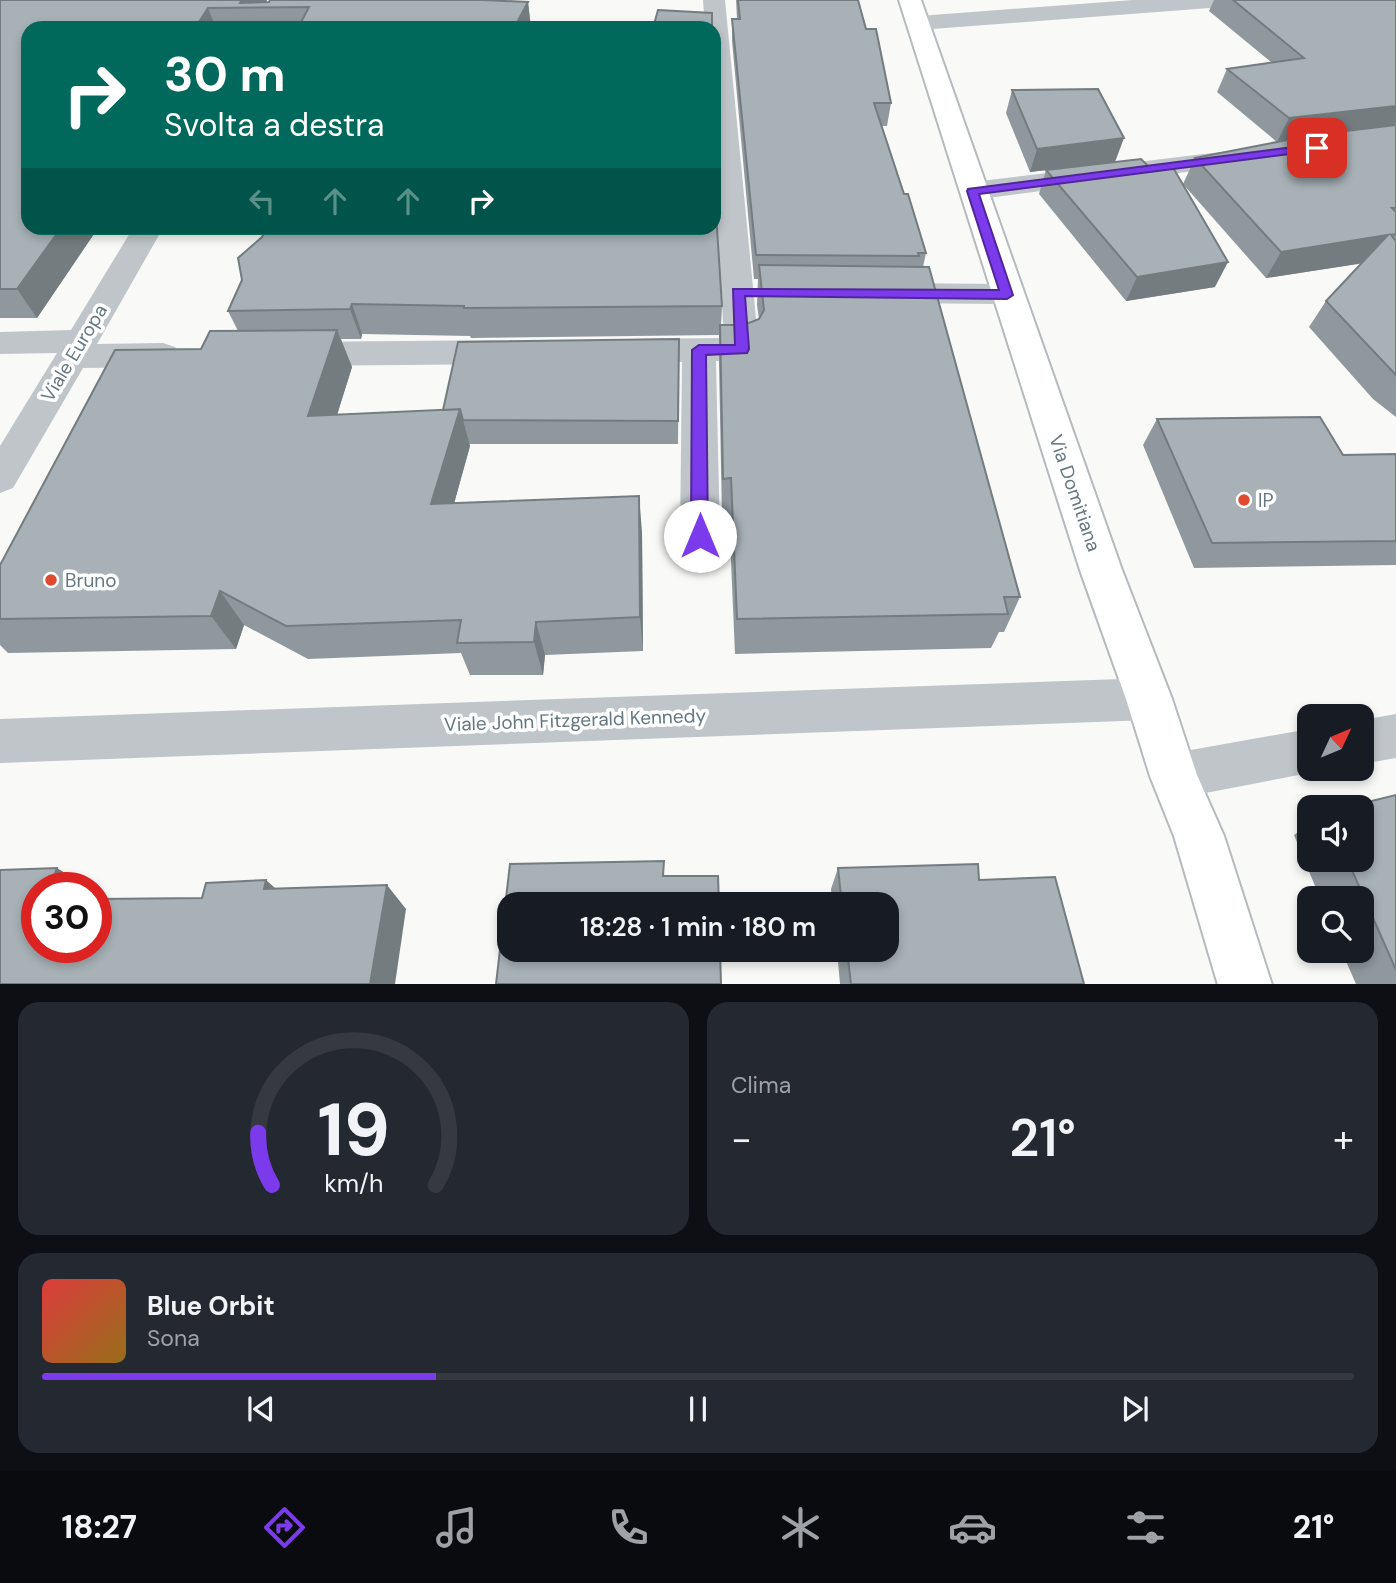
<!DOCTYPE html>
<html lang="it">
<head>
<meta charset="utf-8">
<style>
	body { margin:0; font-family:"DM Sans",sans-serif; background:#242831; color:#f1f3f6; height:100vh; display:flex; flex-direction:column; font-size:26px; white-space:nowrap }
	* { box-sizing:border-box; margin:0 }
	p { font-size:23px; color:#9ea1a6 }
	.icon { flex:none; width:38px; height:38px; fill:none; stroke:currentColor; stroke-width:2; stroke-linecap:round; stroke-linejoin:round }
	.map { position:relative; height:984px; overflow:hidden }
	.side { display:flex; flex-direction:column; gap:18px; padding:18px; background:#0d0f14; flex:1 }
	.side>* { flex:none }
	.top-card { position:absolute; left:21px; top:21px; width:700px; height:214px; border-radius:21px; box-shadow:0 4px 10px #0003; background:#00695c; color:#fff; overflow:hidden }
	.needle { width:46px; rotate:46deg }
	.controls { position:absolute; left:1297px; top:704px; display:grid; gap:14px }
	.controls a { display:grid; place-items:center; width:77px; height:77px; border-radius:14px; background:#171b24; box-shadow:0 4px 10px #0003; font-size:35px }
	.speed { position:absolute; left:21px; top:872px; display:flex; gap:14px; font-size:35px; font-weight:700; text-align:center }
	.speed>* { display:grid; place-content:center; width:91px; height:91px; border-radius:50%; background:#171b24; box-shadow:0 4px 10px #0003; line-height:1 }
	.speed .limit { border:10px solid #d22; background:#fff; color:#111 }
	.pin { position:absolute; display:grid; place-items:center; width:60px; height:60px; color:#fff; margin:-30px; border-radius:14px; box-shadow:0 4px 10px #0006 }
	.me { position:absolute; width:77px; margin:-38px; rotate:0deg; stroke-linejoin:round; filter:drop-shadow(0 0 5px #0008) }
	.turn { display:flex; align-items:center; gap:24px; height:147px; padding:0 28px; font-size:32px }
	.turn .icon { width:91px; height:91px; stroke-width:2.5 }
	.turn b { display:block; font-size:49px; line-height:60px }
	.lanes { display:flex; align-items:center; height:66px; padding:0 28px; background:#0003; justify-content:center; gap:35px; direction:ltr }
	.lanes .off { opacity:.35 }
	.big { font-size:52px; font-weight:600; line-height:1.1 }
	.side .card { flex:1; display:flex; flex-direction:column; justify-content:center; gap:10px; min-width:0; padding:0 24px; border-radius:21px; background:#242831 }
	.side .dial { align-items:center; gap:0 }
	.dial svg { height:182px; overflow:visible; fill:none; stroke:#363941; stroke-width:7; stroke-linecap:round; text-anchor:middle }
	.dial text { fill:#f1f3f6; stroke:none }
	.song { display:flex; align-items:center; gap:21px }
	.cover { width:84px; height:84px; border-radius:10px; background:linear-gradient(135deg,hsl(0 70% 55%),hsl(40 70% 35%)) }
	.played { height:7px; border-radius:4px; background:linear-gradient(90deg,#7c3aed 30%,#363941 30%) }
	.keys { display:flex; justify-content:space-around; direction:ltr }
	.heat { display:flex; justify-content:space-between; align-items:center; font-size:38px; direction:ltr }
	.side .tiles { flex:1; display:grid; gap:18px; grid-template-columns:1fr 1fr }
	.card:last-child { grid-column:span 2 }
	.trip { position:absolute; left:497px; top:892px; width:402px; height:70px; border-radius:21px; background:#171b24; box-shadow:0 4px 10px #0003; font-weight:600; line-height:70px; text-align:center }
	.menu { display:flex; height:112px; justify-content:space-around; align-items:center; background:#090b0e; color:#9ea1a6 }
	.menu .icon { width:49px; height:49px }
	.menu .on { color:#7c3aed }
	.menu b { font-size:32px; color:#f1f3f6 }
	.map>svg:first-child { display:block }
</style>
</head>
<body>
<div class="map">
<svg width="1396" height="985" viewBox="0 0 1396 985">
	<rect width="100%" height="100%" fill="#f9f9f7"/>
	<g fill="none" stroke-linecap="round" stroke-linejoin="round">
		<defs>
			<path id="primary" d="M899,0H921L1122,570L1172,699L1197,775L1224,836L1272,985H1218L1174,836L1150,776L1126,699L1080,570Z"/>
		</defs>
		<use href="#primary" stroke="#b4babd" stroke-width="4"/>
		<g fill="#c0c5c9" fill-rule="evenodd">
			<path d="M703,0H725L759,349L754,357L742,361H716L720,536L714,547L700,552L686,547L680,536L682,362L626,363L614,359L609,351L614,343L626,339L724,338L714,175V28H705Z"/>
			<path d="M1133,0H1234L1231,5L1223,7L919,30L911,28L907,23L911,18L919,16Z"/>
			<path d="M1245,149L1255,151L1259,157L1255,163L973,200L963,197L959,191L963,185L973,182Z"/>
			<path d="M133,228H163L97,344L163,343L175,347L180,355L175,363L163,367L83,368L13,488L0,493V446L57,353L0,354V332L71,330Z"/>
			<path d="M886,283L1007,284L1018,287L1023,294L1018,301L1007,304L886,303L875,300L870,293L875,286Z"/>
			<path d="M510,340L522,344L527,352L522,360L510,364L294,366L282,362L277,354L282,346L294,342Z"/>
			<path d="M1149,678L1165,684L1172,699L1165,714L1149,720L0,763V719Z"/>
			<path d="M1396,714V758L1362,764V720Z"/>
			<path d="M1309,729V768H1322L1309,773L1174,799L1157,792L1150,776L1157,760L1174,753Z"/>
		</g>
		<use href="#primary" fill="#fff" fill-rule="evenodd"/>
	</g>
	<g fill="#90989d">
		<path d="M0,0H267L266,2H528L531,28H28V228H98L37,318H0Z"/>
		<path d="M736,0H858L866,29L891,103L887,126H882L904,194L926,253L923,267L1020,597L1004,632H999L991,648L735,654L729,515L722,516L719,364V335L471,338L470,336L362,334L361,339H341L352,367L337,415L443,410L679,339L678,444H469L470,446L454,503L642,532L643,651L545,655L543,675H470L461,653L308,659L244,625L236,649L8,653L0,645V565L201,349L238,331L228,311L262,237L722,306L721,325H744L759,319L757,305L758,279H754L732,41V19H737Z"/>
		<path d="M1214,0H1396L1395,125H1396V417L1373,399L1309,327L1326,301L1362,263L1266,278L1183,184L1195,158L1277,142L1217,92L1227,69L1271,62L1209,11Z"/>
		<path d="M1012,90L1115,162L1215,287L1126,301L1039,194L1046,170L1030,172L1006,113Z"/>
		<path d="M1157,419L1343,455L1396,454V565L1194,568L1143,445Z"/>
		<path d="M1396,795V984H1356L1341,950H1362V898H1320L1294,835L1309,824V859H1362Z"/>
		<path d="M838,868L979,880L1084,984H840L837,950H887V905H832L831,889Z"/>
	</g>
	<g fill="#757c7f">
		<path d="M242,0H267L263,7L240,3Z"/>
		<path d="M528,2L531,28H514Z"/>
		<path d="M208,8L216,28H195Z"/>
		<path d="M1396,106V123L1393,128L1277,142L1289,118Z"/>
		<path d="M1124,138L1115,162L1030,172L1037,149Z"/>
		<path d="M61,228H98L37,318L17,289Z"/>
		<path d="M1388,235L1371,262L1266,278L1281,252Z"/>
		<path d="M1228,262L1215,287L1126,301L1137,277Z"/>
		<path d="M352,304L362,334L361,339L350,309Z"/>
		<path d="M337,330L352,367L325,453L308,416Z"/>
		<path d="M460,409L470,446L444,540L431,504Z"/>
		<path d="M639,496L642,532L643,651L640,617Z"/>
		<path d="M220,591L244,625L236,649L211,616Z"/>
		<path d="M536,622L545,655L543,675L534,642Z"/>
		<path d="M57,868L88,887H50Z"/>
		<path d="M266,880L294,905L264,889Z"/>
		<path d="M387,885L406,909L395,984H370Z"/>
	</g>
	<g fill="#a7b1b6" stroke="#757c7f" stroke-width="2">
		<path d="M0,0H242L240,3L269,2L270,0H483L528,2L514,28H298L309,7L208,8L195,28H28V228H61L17,289H0Z"/>
		<path d="M738,0H858L866,29H876L891,103H874L904,194H908L926,253H918L919,256L756,255L732,19H740Z"/>
		<path d="M1233,0H1396V106L1289,118L1227,69L1304,58Z"/>
		<path d="M658,10L712,13V28H653Z"/>
		<path d="M1098,89L1124,138L1037,149L1012,90Z"/>
		<path d="M1396,125V208H1392L1396,212V234L1391,235L1396,241V375L1326,301L1388,235L1281,252L1195,158L1313,135Z"/>
		<path d="M1141,159L1150,168L1171,164L1228,262L1137,277L1046,170Z"/>
		<path d="M714,182L722,306L464,308V306L352,304L350,309L228,311L242,280L238,258L262,237L267,228H714Z"/>
		<path d="M759,265L929,267L1020,597H1004L1008,614L737,619L731,478L723,479L720,325H744L759,319L764,310Z"/>
		<path d="M337,330L308,416L460,409L431,504L639,496L640,617L536,622L534,642L457,643L461,620L286,626L220,591L211,616L0,619V565L115,350L201,349L210,331Z"/>
		<path d="M679,339L678,421L463,420L460,409L443,410L458,342Z"/>
		<path d="M1320,417L1343,455L1396,454V541L1212,543L1157,419Z"/>
		<path d="M1396,795V970L1347,859H1362V807H1347Z"/>
		<path d="M664,861L663,876H718L719,905H509V950H720L721,984H496L510,864Z"/>
		<path d="M978,864L979,880L1055,877L1084,984H851L847,950H887V905H842L838,868Z"/>
		<path d="M57,868L50,887H37V947H96V899L202,898L206,883L266,880L264,889L387,885L370,984H0V870Z"/>
	</g>
	<path fill="#7c3aed" stroke="#51269a" stroke-width="2" d="M1317,144L1322,148L1321,150L979,194L1013,295L1007,299L745,296L749,349L747,353L706,355L708,536L705,540H694L691,536L692,350L699,345H735L733,289L999,290L967,191L968,189Z"/>
	<g fill="#df4a31" stroke="#fff" stroke-width="2.5">
		<circle cx="1244" cy="500" r="7"/>
		<circle cx="51" cy="580" r="7"/>
	</g>
	<g text-anchor="middle" dominant-baseline="central" stroke-width="7" stroke-linejoin="round" paint-order="stroke">
		<g font-size="19" fill="#657781" stroke="#fff">
			<text transform="translate(74 353) rotate(-59)">Viale Europa</text>
			<text transform="translate(1075 493) rotate(71)">Via Domitiana</text>
			<text transform="translate(575 720) rotate(-2)">Viale John Fitzgerald Kennedy</text>
		</g>
		<g font-size="19" fill="#657781" stroke="#fff" text-anchor="start">
			<text x="1258" y="500">IP</text>
			<text x="65" y="580">Bruno</text>
		</g>
	</g>
</svg>
<div class="controls">
<a><svg class="needle" viewBox="-14 -14 28 28"><path d="M0-13l5 13h-10z" fill="#e53935"/><path d="M0 13l5-13h-10z" fill="#9ea1a6"/></svg></a>
<a><svg class="icon" aria-label="sound" viewBox="0 0 24 24"><path d="M4 9h4l5-4v14l-5-4H4zM17 9q2 3 0 6"/></svg></a>
<a><svg class="icon" aria-label="search" viewBox="0 0 24 24"><circle cx="10" cy="10" r="6"/><path d="M15 15l6 6"/></svg></a>
</div>
<div class="speed"><div class="limit">30</div></div>
<div class="pin" style="left:1317px;top:148px;background:#d93025"><svg class="icon" aria-label="arrive" viewBox="0 0 24 24"><path d="M6 21V4h12l-3 4 3 4H6"/></svg></div>
<svg class="me" style="left:700px;top:536px" viewBox="-20 -20 40 40"><circle r="19" fill="#fff"/><path d="M0-13L10 11 0 6-10 11z" fill="#7c3aed"/></svg>
<div class="trip">18:28 · 1 min · 180 m</div>
<div class="top-card">
<div class="turn"><svg class="icon" aria-label="right" viewBox="0 0 24 24"><path d="M7 20v-9h11M14 6l5 5-5 5"/></svg><div><b>30 m</b>Svolta a destra</div></div>
<div class="lanes"><svg class="icon off" aria-label="left" viewBox="0 0 24 24"><path d="M17 20v-9H6M10 6l-5 5 5 5"/></svg><svg class="icon off" aria-label="ahead" viewBox="0 0 24 24"><path d="M12 20V5M6 11l6-6 6 6"/></svg><svg class="icon off" aria-label="ahead" viewBox="0 0 24 24"><path d="M12 20V5M6 11l6-6 6 6"/></svg><svg class="icon" aria-label="right" viewBox="0 0 24 24"><path d="M7 20v-9h11M14 6l5 5-5 5"/></svg></div>
</div>
</div>
<section class="side">
<div class="tiles">
<div class="card dial"><svg viewBox="0 0 100 80">
<path d="M14 69A42 42 0 1 1 86 69"/>
<path d="M14 69A42 42 0 0 1 8 46" stroke="#7c3aed"/>
<text x="50" y="56" font-size="32" font-weight="700">19</text>
<text x="50" y="72" font-size="11">km/h</text>
</svg></div>
<div class="card"><p>Clima</p>
<div class="heat"><a>−</a><b class="big">21°</b><a>+</a></div>
</div>
<div class="card">
<div class="song"><i class="cover"></i><div><b>Blue Orbit</b><p>Sona</p></div></div>
<div class="played"></div>
<div class="keys"><svg class="icon" aria-label="previous" viewBox="0 0 24 24"><path d="M18 5L8 12l10 7zM5 5v14"/></svg><svg class="icon" aria-label="pause" viewBox="0 0 24 24"><path d="M8 5v14M16 5v14"/></svg><svg class="icon" aria-label="next" viewBox="0 0 24 24"><path d="M6 5l10 7-10 7zM19 5v14"/></svg></div>
</div>
</div>
</section>
<nav class="menu">
<b>18:27</b>
<svg class="icon on" aria-label="directions" viewBox="0 0 24 24"><path d="M12 3l9 9-9 9-9-9zM9 14v-3h6M13 9l2 2-2 2"/></svg>
<svg class="icon" aria-label="music" viewBox="0 0 24 24"><path d="M9 18V5l10-2v13"/><circle cx="6" cy="18" r="3"/><circle cx="16" cy="16" r="3"/></svg>
<svg class="icon" aria-label="phone" viewBox="0 0 24 24"><path d="M5 4h4l2 5-3 2q2 4 5 5l2-3 5 2v4C11 20 4 13 5 4z"/></svg>
<svg class="icon" aria-label="climate" viewBox="0 0 24 24"><path d="M12 3v18M4 7l16 10M4 17L20 7"/></svg>
<svg class="icon" aria-label="car" viewBox="0 0 24 24"><path d="M5 17H2v-5l4-1 3-4h7l3 4 3 1v5h-3M9 17h6M6 11h13"/><circle cx="7" cy="17" r="2"/><circle cx="17" cy="17" r="2"/></svg>
<svg class="icon" aria-label="filters" viewBox="0 0 24 24"><path d="M4 7h16M4 17h16"/><circle cx="9" cy="7" r="2"/><circle cx="15" cy="17" r="2"/></svg>
<b>21°</b>
</nav>
</body>
</html>
